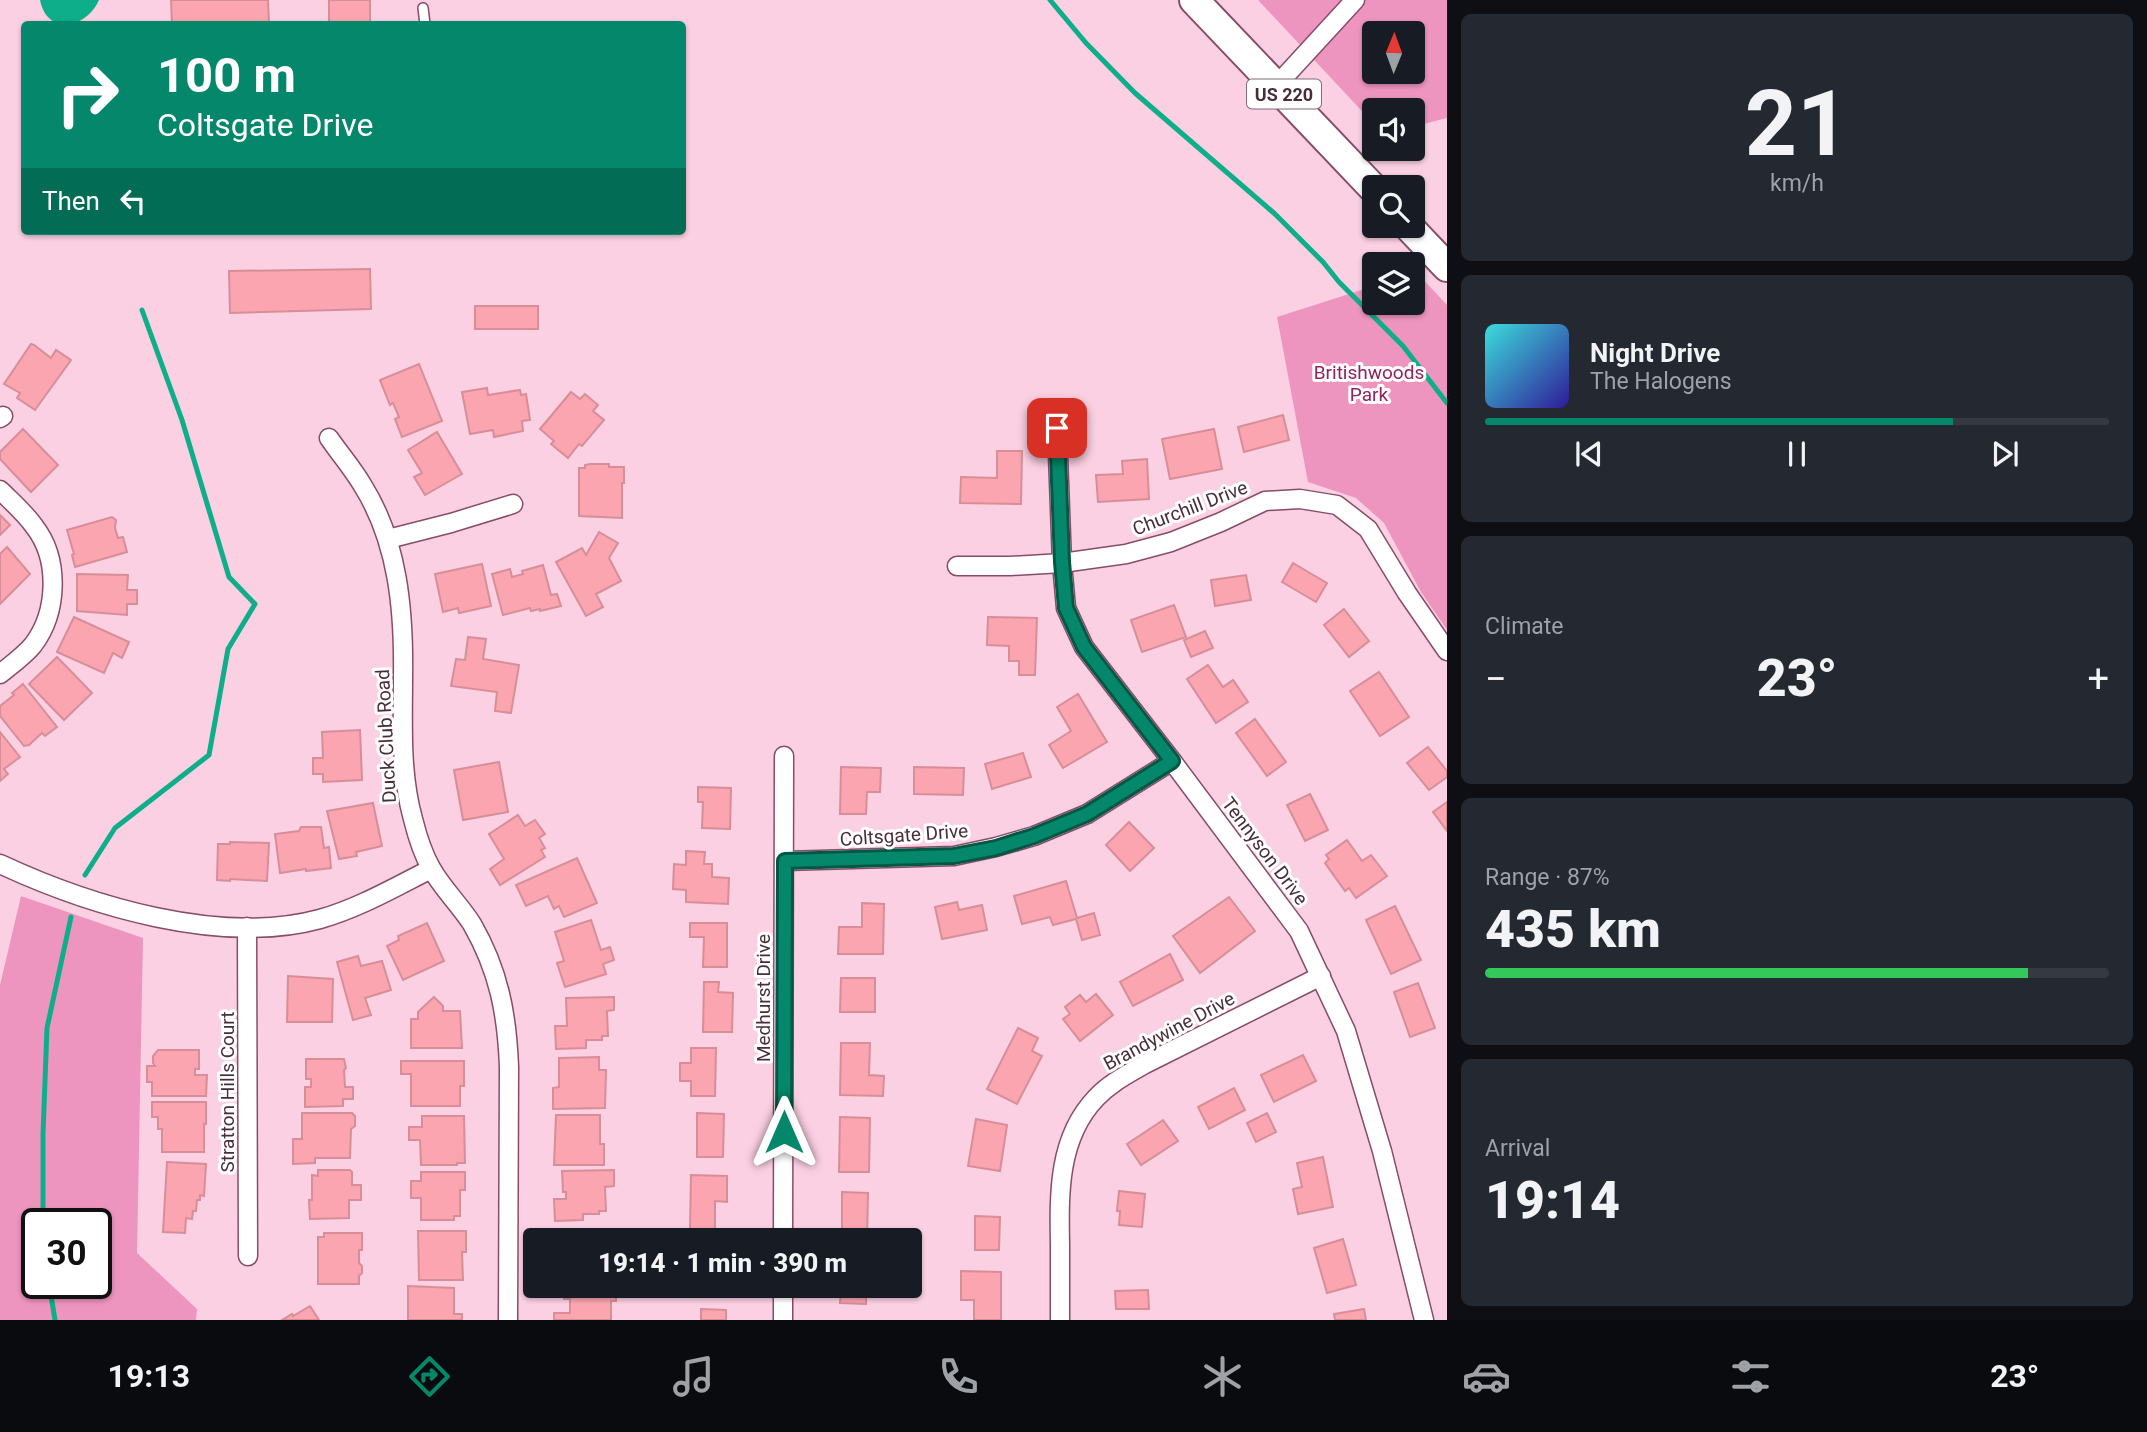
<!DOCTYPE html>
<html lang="en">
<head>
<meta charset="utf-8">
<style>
	body { margin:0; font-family:Roboto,sans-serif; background:#242831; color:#f1f3f6; height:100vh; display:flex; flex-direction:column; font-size:26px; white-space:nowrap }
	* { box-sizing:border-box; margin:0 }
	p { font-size:23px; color:#9ea1a6 }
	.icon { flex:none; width:38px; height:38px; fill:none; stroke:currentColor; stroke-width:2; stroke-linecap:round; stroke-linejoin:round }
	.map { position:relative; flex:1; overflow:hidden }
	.side { display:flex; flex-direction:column; gap:14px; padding:14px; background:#0d0f14; width:700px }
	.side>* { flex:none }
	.top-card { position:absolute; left:21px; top:21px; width:665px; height:214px; border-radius:7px; box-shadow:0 2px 5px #0004; background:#04876a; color:#fff; overflow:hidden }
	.needle { width:46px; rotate:1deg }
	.buttons { position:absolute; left:1362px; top:21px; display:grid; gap:14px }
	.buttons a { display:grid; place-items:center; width:63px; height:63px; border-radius:7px; background:#171b24; box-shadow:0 2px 5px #0004; font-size:35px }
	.speed { position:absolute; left:21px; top:1208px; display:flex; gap:14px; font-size:35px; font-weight:700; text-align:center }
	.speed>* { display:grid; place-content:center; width:91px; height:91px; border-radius:50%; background:#171b24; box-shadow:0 2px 5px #0004; line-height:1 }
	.speed .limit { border:4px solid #111; border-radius:10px; background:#fff; color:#111 }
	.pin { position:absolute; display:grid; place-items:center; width:60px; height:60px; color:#fff; margin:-30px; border-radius:14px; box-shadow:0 4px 10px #0006 }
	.me { position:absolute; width:77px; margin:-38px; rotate:0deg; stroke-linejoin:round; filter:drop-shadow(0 0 5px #0008) }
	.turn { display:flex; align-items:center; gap:24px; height:147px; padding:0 21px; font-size:32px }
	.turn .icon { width:91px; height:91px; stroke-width:2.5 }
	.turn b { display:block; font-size:49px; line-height:60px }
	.then { display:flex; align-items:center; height:66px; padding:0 21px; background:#0003; gap:14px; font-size:26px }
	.big { font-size:52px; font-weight:800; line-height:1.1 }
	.side .card { flex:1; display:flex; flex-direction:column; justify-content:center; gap:10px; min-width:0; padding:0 24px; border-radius:10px; background:#242831 }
	.side .dial { align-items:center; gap:0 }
	.dial b { font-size:91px; line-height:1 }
	.song { display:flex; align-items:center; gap:21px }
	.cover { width:84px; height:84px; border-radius:10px; background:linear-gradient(135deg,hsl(180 70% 55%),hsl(250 70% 35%)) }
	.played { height:7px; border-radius:4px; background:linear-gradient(90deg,#04876a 75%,#363941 75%) }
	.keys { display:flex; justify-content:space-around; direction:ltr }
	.heat { display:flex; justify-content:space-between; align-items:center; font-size:38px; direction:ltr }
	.charge { height:10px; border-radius:5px; background:linear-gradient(90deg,#34c759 87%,#363941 0) }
	.trip { position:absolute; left:523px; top:1228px; width:399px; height:70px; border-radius:7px; background:#171b24; box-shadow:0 2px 5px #0004; font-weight:800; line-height:70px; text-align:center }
	.menu { display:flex; height:112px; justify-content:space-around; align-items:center; background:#090b0e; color:#9ea1a6 }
	.menu .icon { width:49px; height:49px }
	.menu .selected { color:#04876a }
	.menu b { font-size:32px; color:#f1f3f6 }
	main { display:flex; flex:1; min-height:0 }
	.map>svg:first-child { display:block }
</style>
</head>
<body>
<main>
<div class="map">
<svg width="1447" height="1320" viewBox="0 0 1447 1320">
	<rect width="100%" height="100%" fill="#fbd0e3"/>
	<g fill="#ee95bf" fill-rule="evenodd">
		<path d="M1258,0H1447V118L1412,127V110H1374V124ZM1374,33H1412V72H1374Z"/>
		<path d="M1417,273L1447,305V630L1421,592L1384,523L1356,498L1308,482L1277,317L1374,286V303H1412V274Z"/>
		<path d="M21,896L143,938L137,1253L197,1309L196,1320H0V985ZM37,1223H96V1283H37Z"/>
	</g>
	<path fill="#0fae8a" d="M40,0H99C86,29 47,36 40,0Z"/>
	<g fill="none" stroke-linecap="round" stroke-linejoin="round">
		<g stroke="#0fae8a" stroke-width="5">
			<path d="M1050,0L1086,43L1135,93L1275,214L1323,262L1339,282L1403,346L1447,403"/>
			<path d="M85,875L115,828L209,755L228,649L255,604L229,577L182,420L142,310"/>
			<path d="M43,1223V1134L47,1028L71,917"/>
			<path d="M49,1283L55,1320"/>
		</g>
	</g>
	<g fill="#fba5b0" stroke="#d78e98" stroke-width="2">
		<path d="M171,0H268L269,24H172Z"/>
		<rect x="329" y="0" width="41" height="24"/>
		<path d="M370,269L371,309L230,313L229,271Z"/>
		<rect x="475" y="306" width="63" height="23"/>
		<path d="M31,344L34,345L51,358L56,350L71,360L35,410L17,398L20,393L4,384Z"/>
		<path d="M419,364L442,421L402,437L395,419L399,417L393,403L390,405L380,380Z"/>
		<path d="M487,388L488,395L520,390L521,395L526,394L530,420L522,421L523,431L494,437L493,430L470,434L462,392Z"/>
		<path d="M571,392L580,399L585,394L598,405L593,411L604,420L582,446L579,444L568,458L551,444L554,441L540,429Z"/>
		<path d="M1283,415L1289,440L1244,452L1238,427Z"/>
		<path d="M23,429L58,465L31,492L0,459V452Z"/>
		<path d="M1214,429L1222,469L1170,479L1162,439Z"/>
		<path d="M437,432L462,474L425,495L414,477L422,473L408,450Z"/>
		<path d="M997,451H1022L1021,504L960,503L961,477L997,478Z"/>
		<path d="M1147,459L1149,499L1098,502L1096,475L1123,474L1122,461Z"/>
		<path d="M590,464H609V467H624V483H622V518L579,516V468H585V465Z"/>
		<path d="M0,515L10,525L0,535Z"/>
		<path d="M112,517L116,520L115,528L118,538L123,537L127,552L75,567L72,555L74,554L67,530Z"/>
		<path d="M599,532L618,543L609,558L621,581L596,594L603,607L586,616L556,562L582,548L586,555Z"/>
		<path d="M7,547L30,574L0,604V554Z"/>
		<path d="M1293,563L1327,583L1316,602L1282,582Z"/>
		<path d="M482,564L491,606L459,613L458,608L443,612L435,574Z"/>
		<path d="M543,565L551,595L557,594L561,606L540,611V609L531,611L530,608L503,615L492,574L510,569L512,577L523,574L522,571Z"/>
		<path d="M77,574L128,575L127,590H137V604H127V615L77,611Z"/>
		<path d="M1246,575L1251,600L1215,606L1211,580Z"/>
		<path d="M1174,605L1186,637L1142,652L1131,620Z"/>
		<path d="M1344,609L1369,641L1349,657L1324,625Z"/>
		<path d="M74,617L129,642L122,658L113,653L104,673L57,652Z"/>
		<path d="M988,617L1037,618L1035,675H1019V661H1009V646L987,645Z"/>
		<path d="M1205,631L1213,648L1191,657L1184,640Z"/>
		<path d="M468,637L486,639L483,659L519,665L511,713L495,711L497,692L451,686L456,659L465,660Z"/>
		<path d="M57,657L92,693L64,720L29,684Z"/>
		<path d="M1208,665L1223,687L1233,680L1248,702L1216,723L1187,679Z"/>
		<path d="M1379,672L1409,717L1380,736L1350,691Z"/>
		<path d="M23,684L57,727L45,736L42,733L29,745L24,746L0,716V706L14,695L12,693Z"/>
		<path d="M1078,694L1107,742L1063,768L1049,745L1071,731L1057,707Z"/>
		<path d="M1255,719L1286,762L1267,776L1236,733Z"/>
		<path d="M360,730L362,780L323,782V774H313V758H323L322,732Z"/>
		<path d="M0,732L20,757L4,769L8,774L0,781Z"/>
		<path d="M1428,747L1447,771V777L1429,790L1407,763Z"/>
		<path d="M1023,753L1031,777L992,789L985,764Z"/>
		<path d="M499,762L508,812L463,820L454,770Z"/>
		<path d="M841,767L881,768L880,792H867L866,814H840Z"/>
		<path d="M914,767L964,768L963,795L914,794Z"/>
		<path d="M698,787L731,788L730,829L702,828L703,802H698Z"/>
		<path d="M1310,794L1328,830L1305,841L1287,805Z"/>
		<path d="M1447,802V831L1433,812Z"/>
		<path d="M373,803L382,846L356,852L357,856L339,859L327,811Z"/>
		<path d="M518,815L525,826L535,820L545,834L539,838L545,848L541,850L545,857L500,885L490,869L504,859L489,834Z"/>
		<path d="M1129,822L1154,848L1130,871L1106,845Z"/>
		<path d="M301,827H321L324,848L329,847L331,868L306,871V869L280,873L275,834L299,831Z"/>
		<path d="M1347,840L1362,861L1371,855L1387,876L1356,898L1349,888L1345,891L1325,863L1329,859L1326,855Z"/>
		<path d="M230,842L269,843L267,881L230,879V881L217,880L218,844H230Z"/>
		<path d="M686,851L705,852L704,864H712V877L729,878L728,904L686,902V890L673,889L674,864L686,865Z"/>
		<path d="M577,858L597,903L564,917L559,906L554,909L548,896L526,906L516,885Z"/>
		<path d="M1066,881L1077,918L1094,913L1100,935L1082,940L1076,919L1053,925L1050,917L1022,924L1014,896Z"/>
		<path d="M1229,897L1255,931L1200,973L1173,936Z"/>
		<path d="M957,902L959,910L982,905L987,930L942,939L935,907Z"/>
		<path d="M862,903L884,904L883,954H838L839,927H862Z"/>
		<path d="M1395,906L1421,960L1391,974L1366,920Z"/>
		<path d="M591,920L601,950L610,947L614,960L603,964L606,974L565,987L557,963L564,961L555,932Z"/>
		<path d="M427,923L444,961L403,980L387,946L399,940L398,936Z"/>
		<path d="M690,923H727V967H703L704,937H690Z"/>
		<path d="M1170,954L1183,980L1133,1006L1120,982Z"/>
		<path d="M358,956L361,966L382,961L391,990L365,998L371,1015L353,1020L337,962Z"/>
		<path d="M288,976L333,979L332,1022H287Z"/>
		<path d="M841,978H875V1012H840Z"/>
		<path d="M704,982H719L718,992L733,993L732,1032H703Z"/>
		<path d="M1418,983L1435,1028L1410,1037L1394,992Z"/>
		<path d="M1096,994L1113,1015L1080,1041L1063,1019L1070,1014L1065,1007L1080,995L1086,1002Z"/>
		<path d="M434,997L443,1006V1011H460L462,1048H411V1019H418V1012Z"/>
		<path d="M614,997V1010L607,1011L608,1036H602V1040H586V1048L556,1049L555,1026H567L566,998Z"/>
		<path d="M1018,1028L1038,1038L1032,1051L1042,1056L1017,1104L987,1089Z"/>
		<path d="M841,1043H870L869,1075L884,1076L883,1096L840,1095Z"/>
		<path d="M691,1048H716L715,1096H691V1081H680V1063H691Z"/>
		<path d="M158,1050H199V1069H195V1075H207L206,1096H152V1082H147V1066H155L153,1063V1056Z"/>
		<path d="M1303,1055L1316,1081L1274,1102L1261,1075Z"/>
		<path d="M599,1057V1070H606L605,1108L553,1109V1088L559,1087V1058Z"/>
		<path d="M306,1059H344L346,1068L344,1070L345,1087H353V1099H343V1106L305,1107V1087H311V1079H306Z"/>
		<path d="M401,1061H464V1086H460V1106H411V1074H401Z"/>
		<path d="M1234,1088L1245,1110L1209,1129L1198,1107Z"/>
		<path d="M152,1102H206V1124H204V1152H162V1129H158V1117H152Z"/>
		<path d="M302,1113H352L355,1116V1126L351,1129L350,1158H315V1163L293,1164V1139H302Z"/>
		<path d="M697,1113L724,1114L723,1157H697Z"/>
		<path d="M1267,1113L1276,1132L1256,1142L1247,1123Z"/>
		<path d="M556,1115H600V1144H604V1165H554Z"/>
		<path d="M422,1116H464L465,1163H457V1165H421L420,1140H409V1127H422Z"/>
		<path d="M840,1117L870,1118L869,1172H839Z"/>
		<path d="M976,1119L1007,1125L1000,1171L968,1166Z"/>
		<path d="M1163,1120L1178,1141L1141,1165L1127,1144Z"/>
		<path d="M1323,1157L1333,1207L1298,1214L1293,1189L1302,1187L1297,1163Z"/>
		<path d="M167,1162L206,1164L204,1196L200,1195V1200H197L196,1211H193L192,1219L186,1218L185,1233L163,1232Z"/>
		<path d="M318,1170H350L352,1172V1185H361V1200H349V1218L310,1219L309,1200H312V1175L318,1176Z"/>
		<path d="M614,1170V1186L605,1187L606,1211H599V1214H583V1220L555,1221L554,1199H566V1192H563L562,1171Z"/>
		<path d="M421,1172H465V1190H460V1216H454V1220H421V1198H411V1181H421Z"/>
		<path d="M691,1175L727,1176V1202L715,1201V1230L690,1229Z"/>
		<path d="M1119,1191L1145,1194L1142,1227L1119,1225L1120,1211H1117Z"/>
		<path d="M842,1192L868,1193L867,1241L842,1240Z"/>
		<path d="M975,1216L1000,1217L999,1250H975Z"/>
		<path d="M600,1229V1241H557V1230Z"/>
		<path d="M418,1231H466V1252H462L463,1280H419Z"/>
		<path d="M324,1233H362V1250H359V1263L362,1266V1273L359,1276V1284H318V1237H324Z"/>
		<path d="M1343,1239L1356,1285L1327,1293L1314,1248Z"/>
		<path d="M961,1271L1001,1272V1320H974V1300H961Z"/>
		<path d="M408,1286L454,1288V1314H462V1320H408Z"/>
		<path d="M563,1286H616V1301H611V1320H554V1313H570V1299H564Z"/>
		<path d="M841,1286H866V1304L840,1303Z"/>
		<path d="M1148,1290L1149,1309H1116L1115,1291Z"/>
		<path d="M310,1306L319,1320H282L292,1314L293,1316Z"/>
		<path d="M701,1309L726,1310V1320H701Z"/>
		<path d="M1364,1309L1366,1320H1335L1334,1314Z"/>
	</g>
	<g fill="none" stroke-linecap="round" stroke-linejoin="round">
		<defs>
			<path id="lane" d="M423,8L425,24"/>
			<g id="street">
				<path d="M1276,86L1355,0"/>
				<path d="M0,418L3,416"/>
				<path d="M1057,428L1062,563L1066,608L1084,647L1172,761L1299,931L1346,1031L1382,1151L1424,1320"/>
				<path d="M329,438C340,454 353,469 363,486C398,542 404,610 403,676C403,722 400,773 413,819C417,835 423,854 431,868C442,888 460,905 472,924C499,971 507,1014 509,1067L508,1320"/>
				<path d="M0,490C11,501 25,513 34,526C60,559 58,612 33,645C24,656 11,665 0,674"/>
				<path d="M388,539L451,523L513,504"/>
				<path d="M957,566H1010L1062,563L1126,554L1171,542L1221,522L1265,501L1300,499L1337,505L1368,529L1407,593L1447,651"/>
				<path d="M785,861L954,856L996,847L1034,836L1087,814L1172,761"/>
				<path d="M0,864C90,906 221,946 320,919C359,908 395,887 431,869"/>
				<path d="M247,927L248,1256"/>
				<path d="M783,1241L784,756"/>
				<path d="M783,1320V1286"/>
				<path d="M1060,1320C1060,1295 1060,1270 1060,1245C1059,1193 1058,1138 1096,1098C1110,1083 1128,1074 1145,1064L1321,976"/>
			</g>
			<g id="primary">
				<path d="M1194,0L1374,189"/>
				<path d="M1408,226L1447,267"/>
			</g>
		</defs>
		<use href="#lane" stroke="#884c69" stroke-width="12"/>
		<use href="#street" stroke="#884c69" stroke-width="21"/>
		<use href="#primary" stroke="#884c69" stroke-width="32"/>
		<use href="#lane" stroke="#fff" stroke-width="9"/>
		<use href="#street" stroke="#fff" stroke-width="18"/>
		<use href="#primary" stroke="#fff" stroke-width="28"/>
	</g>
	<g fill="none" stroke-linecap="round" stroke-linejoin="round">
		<defs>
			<path id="route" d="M784,1132L785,861L954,856L996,848L1034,836L1087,814L1172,761L1084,647L1066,608L1062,562L1057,428"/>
		</defs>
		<use href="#route" stroke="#035845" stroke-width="18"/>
		<use href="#route" stroke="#04876a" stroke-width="12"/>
	</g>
	<g text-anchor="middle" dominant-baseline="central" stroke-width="6" stroke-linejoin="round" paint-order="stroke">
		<rect fill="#fff" stroke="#806d75" stroke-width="2" x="1247" y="79.5" width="74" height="29" rx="5"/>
		<g font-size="18" font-weight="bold" fill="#492e3a">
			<text x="1284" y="94">US 220</text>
		</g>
		<g font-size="19" fill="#922261" stroke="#fff">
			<text x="1369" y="372">Britishwoods<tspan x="1369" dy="22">Park</tspan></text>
		</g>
		<g font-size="19" fill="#492e3a" stroke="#fff">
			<text transform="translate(1190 508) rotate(-21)">Churchill Drive</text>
			<text transform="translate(386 736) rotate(-93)">Duck Club Road</text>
			<text transform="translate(904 835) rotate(-4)">Coltsgate Drive</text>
			<text transform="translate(1265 851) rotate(53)">Tennyson Drive</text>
			<text transform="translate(763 998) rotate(-90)">Medhurst Drive</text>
			<text transform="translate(1169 1031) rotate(-28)">Brandywine Drive</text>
			<text transform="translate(227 1092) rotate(-90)">Stratton Hills Court</text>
		</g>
	</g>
</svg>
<div class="buttons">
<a><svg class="needle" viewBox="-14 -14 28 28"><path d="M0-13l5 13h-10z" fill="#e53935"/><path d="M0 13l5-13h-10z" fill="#9ea1a6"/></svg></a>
<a><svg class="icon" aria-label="sound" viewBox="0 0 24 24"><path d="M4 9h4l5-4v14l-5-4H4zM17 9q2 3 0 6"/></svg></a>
<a><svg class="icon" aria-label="search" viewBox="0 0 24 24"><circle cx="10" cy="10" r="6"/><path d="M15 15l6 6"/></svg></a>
<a><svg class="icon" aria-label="layers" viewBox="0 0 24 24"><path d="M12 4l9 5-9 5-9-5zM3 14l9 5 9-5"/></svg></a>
</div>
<div class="speed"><div class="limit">30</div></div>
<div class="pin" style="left:1057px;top:428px;background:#d93025"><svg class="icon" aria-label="arrive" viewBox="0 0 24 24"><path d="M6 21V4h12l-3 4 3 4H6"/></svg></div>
<svg class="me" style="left:784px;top:1132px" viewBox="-20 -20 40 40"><path d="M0-17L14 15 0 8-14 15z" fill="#04876a" stroke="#fff" stroke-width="4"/></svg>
<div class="trip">19:14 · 1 min · 390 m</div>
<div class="top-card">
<div class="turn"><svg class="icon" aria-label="right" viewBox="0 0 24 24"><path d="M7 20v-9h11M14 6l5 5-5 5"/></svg><div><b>100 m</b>Coltsgate Drive</div></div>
<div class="then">Then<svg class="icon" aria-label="left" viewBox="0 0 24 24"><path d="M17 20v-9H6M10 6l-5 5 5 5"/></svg></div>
</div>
</div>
<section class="side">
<div class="card dial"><b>21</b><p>km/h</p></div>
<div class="card">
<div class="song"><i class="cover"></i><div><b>Night Drive</b><p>The Halogens</p></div></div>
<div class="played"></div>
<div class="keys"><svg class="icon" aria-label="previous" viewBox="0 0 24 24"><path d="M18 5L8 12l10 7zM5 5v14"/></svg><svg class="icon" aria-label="pause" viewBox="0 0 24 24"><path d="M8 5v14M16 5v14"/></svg><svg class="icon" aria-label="next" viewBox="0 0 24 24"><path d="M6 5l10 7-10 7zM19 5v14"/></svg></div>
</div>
<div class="card"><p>Climate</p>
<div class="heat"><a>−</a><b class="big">23°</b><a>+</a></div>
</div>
<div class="card"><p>Range · 87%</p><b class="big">435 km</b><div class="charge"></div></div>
<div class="card"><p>Arrival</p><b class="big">19:14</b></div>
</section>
</main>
<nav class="menu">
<b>19:13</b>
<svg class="icon selected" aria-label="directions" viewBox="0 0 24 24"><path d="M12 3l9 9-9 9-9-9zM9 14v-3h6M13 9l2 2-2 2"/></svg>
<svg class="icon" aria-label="music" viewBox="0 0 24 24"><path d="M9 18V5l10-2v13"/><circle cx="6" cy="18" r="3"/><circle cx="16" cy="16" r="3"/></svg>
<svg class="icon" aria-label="phone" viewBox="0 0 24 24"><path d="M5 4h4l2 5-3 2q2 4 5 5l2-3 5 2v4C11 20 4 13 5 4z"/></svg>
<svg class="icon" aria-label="climate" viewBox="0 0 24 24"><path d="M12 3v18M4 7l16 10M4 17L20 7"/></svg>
<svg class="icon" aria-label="car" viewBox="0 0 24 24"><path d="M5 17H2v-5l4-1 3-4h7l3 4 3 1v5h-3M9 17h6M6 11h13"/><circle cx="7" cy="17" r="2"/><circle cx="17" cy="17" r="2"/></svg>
<svg class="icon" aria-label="filters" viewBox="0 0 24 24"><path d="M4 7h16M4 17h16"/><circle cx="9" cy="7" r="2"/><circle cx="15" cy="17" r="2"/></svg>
<b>23°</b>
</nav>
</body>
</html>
